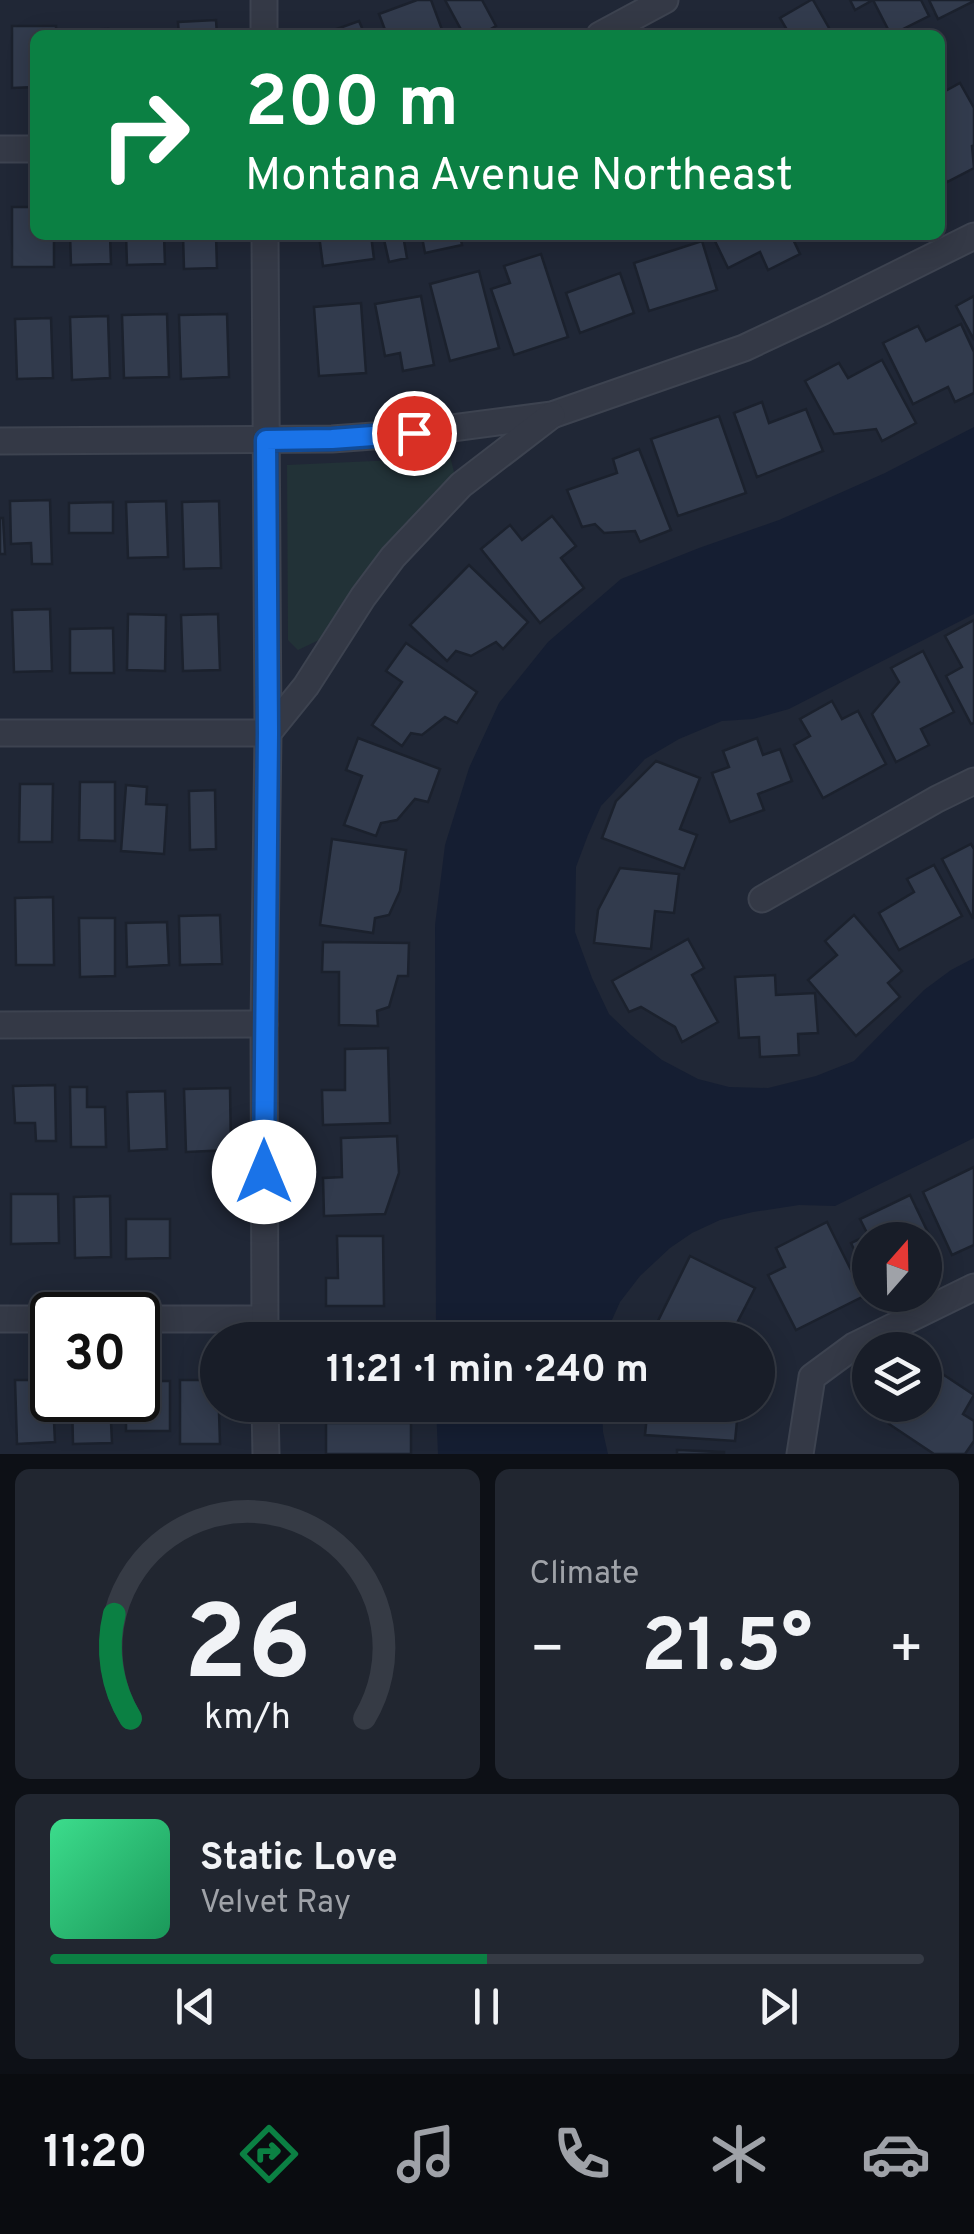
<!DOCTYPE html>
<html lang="en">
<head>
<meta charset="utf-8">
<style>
	body { margin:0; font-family:Overpass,sans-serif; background:#212630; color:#f1f3f6; height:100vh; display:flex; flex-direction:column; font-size:38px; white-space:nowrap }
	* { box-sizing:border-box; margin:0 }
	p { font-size:32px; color:#9fa2a8 }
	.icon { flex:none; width:55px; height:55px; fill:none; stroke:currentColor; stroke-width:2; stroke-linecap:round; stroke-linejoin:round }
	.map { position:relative; height:1454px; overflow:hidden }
	.details { display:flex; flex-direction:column; gap:15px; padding:15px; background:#0d1016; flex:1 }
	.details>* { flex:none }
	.guide { position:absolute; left:30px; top:30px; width:915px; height:210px; border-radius:15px; box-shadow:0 5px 25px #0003,0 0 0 2px #363b45; background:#0b8043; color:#fff; overflow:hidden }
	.needle { width:65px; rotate:20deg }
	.buttons { position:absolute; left:852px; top:1222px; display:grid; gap:20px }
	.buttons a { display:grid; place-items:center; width:90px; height:90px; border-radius:50%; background:#181d28; box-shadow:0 5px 25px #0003,0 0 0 2px #363b45; font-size:50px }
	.speed { position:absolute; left:30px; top:1292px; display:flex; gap:20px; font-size:50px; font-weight:700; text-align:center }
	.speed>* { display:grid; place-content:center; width:130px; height:130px; border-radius:50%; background:#181d28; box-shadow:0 5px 25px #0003,0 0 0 2px #363b45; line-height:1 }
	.speed .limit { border:5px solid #111; border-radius:15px; background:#fff; color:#111 }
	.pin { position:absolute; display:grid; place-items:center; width:85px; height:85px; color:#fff; margin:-42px; border:5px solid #fff; border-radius:50%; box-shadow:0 2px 10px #0007 }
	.me { position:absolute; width:110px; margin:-55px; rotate:0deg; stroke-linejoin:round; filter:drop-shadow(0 0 8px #0008) }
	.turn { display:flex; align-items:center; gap:35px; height:210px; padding:0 50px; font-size:45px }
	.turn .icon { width:130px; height:130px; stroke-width:2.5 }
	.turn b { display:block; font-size:70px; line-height:85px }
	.big { font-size:75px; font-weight:700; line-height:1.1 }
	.details .card { flex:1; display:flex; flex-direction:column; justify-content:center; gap:15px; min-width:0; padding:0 35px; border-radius:15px; background:#212630 }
	.details .dial { align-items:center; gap:0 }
	.dial svg { height:260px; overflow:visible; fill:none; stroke:#363b45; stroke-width:7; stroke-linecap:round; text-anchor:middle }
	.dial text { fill:#f1f3f6; stroke:none }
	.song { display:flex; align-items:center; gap:30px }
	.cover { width:120px; height:120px; border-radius:15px; background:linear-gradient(135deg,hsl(150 70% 55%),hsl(150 70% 35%)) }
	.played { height:10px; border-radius:5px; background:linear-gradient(90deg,#0b8043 50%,#363b45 50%) }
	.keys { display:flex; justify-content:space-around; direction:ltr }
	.heat { display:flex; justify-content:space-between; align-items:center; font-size:55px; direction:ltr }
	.details .tiles { flex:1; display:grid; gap:15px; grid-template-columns:1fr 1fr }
	.card:last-child { grid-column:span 2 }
	.trip { position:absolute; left:200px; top:1322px; width:575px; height:100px; border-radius:50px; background:#181d28; box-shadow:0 5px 25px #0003,0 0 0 2px #363b45; font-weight:700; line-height:100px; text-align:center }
	.tab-bar { display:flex; height:160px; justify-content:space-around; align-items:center; background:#0a0c10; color:#9fa2a8 }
	.tab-bar .icon { width:70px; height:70px }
	.tab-bar .on { color:#0b8043 }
	.tab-bar b { font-size:45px; color:#f1f3f6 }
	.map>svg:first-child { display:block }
</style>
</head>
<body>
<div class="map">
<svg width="974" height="1454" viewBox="0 0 974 1454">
	<rect width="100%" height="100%" fill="#202736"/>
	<path fill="#223237" d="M450,456L455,476L378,556L319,640L298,650L288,640L287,465L439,458Z"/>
	<g fill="#151e32">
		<path d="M974,427V614L789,709L753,719L722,721L679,739L645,759L601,806L588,835L576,867L575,932L592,978L609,1014L631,1035L662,1060L698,1079L729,1087L768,1088L816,1076L854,1061L924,990L951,970L974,958V1138L835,1206L799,1205L753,1212L720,1220L692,1233L670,1248L640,1276L620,1302L603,1340H436L435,925L445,845L469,768L499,703L548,642L621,579L699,548L779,520L885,473Z"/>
		<path d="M436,1405H602L603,1432L608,1454H438Z"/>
	</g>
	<g fill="#323b4d" stroke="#1b212d" stroke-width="2.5">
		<path d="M417,0H431L444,35H387L379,14Z"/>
		<path d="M445,0H482L496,26L480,35H464Z"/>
		<path d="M811,0H813L833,35H790L780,18Z"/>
		<path d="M850,0H921L929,16L891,35L873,0L855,10Z"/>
		<path d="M929,0H974V1L938,19Z"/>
		<path d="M216,20L217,35H179L178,22Z"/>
		<path d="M359,21L365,35H320Z"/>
		<path d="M12,26H56V35H35V87L12,88Z"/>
		<path d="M108,29V35H70V30Z"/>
		<path d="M960,83L974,108V145L972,146L974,168L947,182L940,168V94Z"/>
		<path d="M12,207H35V235H54V267H12Z"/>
		<path d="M70,235H110L111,264L71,265Z"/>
		<path d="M126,235H164L165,264L127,265Z"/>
		<path d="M183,235H216L217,268L184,269Z"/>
		<path d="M319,235H371L374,259L323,266Z"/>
		<path d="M383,235H460L462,245L425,253L422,237L404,241L407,258L389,262Z"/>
		<path d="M712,235H791L800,254L768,270L760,252L728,268Z"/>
		<path d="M702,241L717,290L649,311L634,263Z"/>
		<path d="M541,254L568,337L514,355L491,289L510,283L504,266Z"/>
		<path d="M479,271L499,348L450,361L430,284Z"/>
		<path d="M620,273L634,313L580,333L566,293Z"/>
		<path d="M421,296L434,365L403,371L400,353L385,356L375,304Z"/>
		<path d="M974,296V340L956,306Z"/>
		<path d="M361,303L366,373L319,376L314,307Z"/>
		<path d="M167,314L169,377L124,378L122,315Z"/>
		<path d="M227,314L229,377L181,379L179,315Z"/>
		<path d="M108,316L110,378L72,380L70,317Z"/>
		<path d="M51,318L53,378L17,379L15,319Z"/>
		<path d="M961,324L974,352V393L955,402L948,387L913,404L883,343L918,326L926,341Z"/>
		<path d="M882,360L916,423L882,441L876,429L834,434L805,381L839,363L848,378Z"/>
		<path d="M762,402L769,423L806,409L823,451L757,477L734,413Z"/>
		<path d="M719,416L746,493L678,516L651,439Z"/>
		<path d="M639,449L671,530L640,542L635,531L604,533L595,524L582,527L567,490L617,473L613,459Z"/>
		<path d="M50,500L52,564H32L31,543L11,544L10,501Z"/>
		<path d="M166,501L168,557L128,558L126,502Z"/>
		<path d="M219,501L221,568L184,569L182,502Z"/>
		<path d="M113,502V533H69V503Z"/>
		<path d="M552,516L576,546L561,558L584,588L540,623L481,549L510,525L522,540Z"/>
		<path d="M0,518H3L5,554H0Z"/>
		<path d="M469,565L528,622L503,649L496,642L471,656L456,651L447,661L410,625Z"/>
		<path d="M50,609L52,671L14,672L12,610Z"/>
		<path d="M128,614L166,615L165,671L127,670Z"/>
		<path d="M218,614L220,670L183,671L181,615Z"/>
		<path d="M974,620V723L971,724L946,676L962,667L945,636Z"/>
		<path d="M113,628L114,673H70V629Z"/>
		<path d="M406,643L477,692L457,723L445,717L422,735L411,733L402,746L372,725L402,682L386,671Z"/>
		<path d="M923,651L954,712L921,729L929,745L896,762L872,714L899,682L891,668Z"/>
		<path d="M832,701L842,719L858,711L886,764L823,798L794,745L810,736L800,719Z"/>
		<path d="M358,738L440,769L428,802L415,799L397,820L381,823L376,836L344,825L362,776L346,770Z"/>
		<path d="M757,738L763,755L780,749L792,781L758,794L764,810L730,822L712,773L729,767L723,751Z"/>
		<path d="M656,761L700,778L680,829L697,835L684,869L602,838L616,801Z"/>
		<path d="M80,782H115V841L79,840Z"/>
		<path d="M20,784H53L52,842H19Z"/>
		<path d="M126,785L147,787L146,804L167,805L164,854L121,851Z"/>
		<path d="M215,790L216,849L190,850L189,791Z"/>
		<path d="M332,839L406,850L400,891L389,915L375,918L373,933L320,925Z"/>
		<path d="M971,844L974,849L973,919L942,859Z"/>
		<path d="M934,865L962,916L899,950L879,913L914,892L907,879Z"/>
		<path d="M620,868L679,874L674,913L655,911L651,949L594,943L598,910Z"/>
		<path d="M53,897L54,965H16L15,898Z"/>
		<path d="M220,915L222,964L180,965L179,916Z"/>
		<path d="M854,915L902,971L888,983L900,997L856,1036L808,980L837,955L825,941Z"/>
		<path d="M79,918H115V976L80,977Z"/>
		<path d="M167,922L169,965L127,967L126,923Z"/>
		<path d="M688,939L704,968L692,975L718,1022L682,1042L675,1027L641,1007L629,1012L612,981Z"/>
		<path d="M323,942L409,943L408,976H398L389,1007L377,1011L378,1026L339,1025V972H322Z"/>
		<path d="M775,975L776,995L815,993L818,1033L798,1034L799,1055L760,1057L759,1037L739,1038L735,977Z"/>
		<path d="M388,1048L390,1123L323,1125L322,1090H345V1049Z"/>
		<path d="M55,1085L56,1141H36L35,1123H15L13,1086Z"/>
		<path d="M70,1087H87V1107H105L106,1147H71Z"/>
		<path d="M230,1088L231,1150L186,1152L184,1089Z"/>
		<path d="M165,1091L167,1149L129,1151L127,1092Z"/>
		<path d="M397,1136L399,1173L385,1214L324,1216L323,1178L342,1177L341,1138Z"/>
		<path d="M974,1167V1245L952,1255L923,1192Z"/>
		<path d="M11,1194H58L59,1243L11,1244Z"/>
		<path d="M910,1195L933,1243L925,1247V1240H870V1283L851,1243L868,1235L860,1219Z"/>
		<path d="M110,1196L111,1257L75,1258L74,1197Z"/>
		<path d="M126,1219H170V1258L126,1259Z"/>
		<path d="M827,1222L864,1296L796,1330L768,1275L785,1267L776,1248Z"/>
		<path d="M337,1236H383L384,1306H326V1278H338Z"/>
		<path d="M690,1256L755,1288L737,1323L753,1331L749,1340H683L655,1327Z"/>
		<path d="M384,1332L385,1340H341L340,1333Z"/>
		<path d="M941,1373L974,1395L963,1414L974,1421V1441L965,1454H934L889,1424L901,1405H909L917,1410L920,1405H925V1397Z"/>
		<path d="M15,1380H52L55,1442L17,1444Z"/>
		<path d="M180,1380H218L220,1444H180Z"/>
		<path d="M138,1381H170V1431H126V1400H138Z"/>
		<path d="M72,1400H110L112,1443L73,1444Z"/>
		<path d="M648,1405H729L726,1410L738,1411L735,1441L645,1435Z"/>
		<rect x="326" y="1423" width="85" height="31"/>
		<path d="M677,1450L724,1452V1454H677Z"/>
	</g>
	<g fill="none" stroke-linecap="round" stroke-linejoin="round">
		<defs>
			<g id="minor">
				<path d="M264,0V35"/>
				<path d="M600,35L665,0"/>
				<path d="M0,149H35"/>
				<path d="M0,441L332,439L414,433L552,415L744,348L823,311L974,236"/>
				<path d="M0,733H268L306,686L363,597L393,557L461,485L552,415"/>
				<path d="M762,899L937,799L974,781"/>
				<path d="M0,1025L264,1024"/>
				<path d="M0,1319H52"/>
				<path d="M138,1319H264"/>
				<path d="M265,1340L264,1024L268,733L265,235"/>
				<path d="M265,1405L266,1454"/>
				<path d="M800,1454L812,1377L854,1346L974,1287"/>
			</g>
		</defs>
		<use href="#minor" stroke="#3d4350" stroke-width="29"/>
		<use href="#minor" stroke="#343946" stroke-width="25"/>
	</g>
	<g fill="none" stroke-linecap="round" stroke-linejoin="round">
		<defs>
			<path id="route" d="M264,1172L268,733L266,440L332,439L414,433"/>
		</defs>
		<use href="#route" stroke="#114b97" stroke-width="25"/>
		<use href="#route" stroke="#1a73e8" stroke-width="18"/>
	</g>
</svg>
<div class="buttons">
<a><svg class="needle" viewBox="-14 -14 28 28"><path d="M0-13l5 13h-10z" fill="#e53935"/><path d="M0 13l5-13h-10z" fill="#9fa2a8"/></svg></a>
<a><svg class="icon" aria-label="layers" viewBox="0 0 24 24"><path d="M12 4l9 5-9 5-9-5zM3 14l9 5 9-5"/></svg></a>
</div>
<div class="speed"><div class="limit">30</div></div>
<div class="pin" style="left:414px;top:433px;background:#d93025"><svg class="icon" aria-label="arrive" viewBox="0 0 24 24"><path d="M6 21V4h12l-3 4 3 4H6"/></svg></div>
<svg class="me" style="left:264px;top:1172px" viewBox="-20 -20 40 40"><circle r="19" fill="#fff"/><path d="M0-13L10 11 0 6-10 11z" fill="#1a73e8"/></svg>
<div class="trip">11:21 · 1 min · 240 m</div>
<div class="guide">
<div class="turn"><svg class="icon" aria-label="right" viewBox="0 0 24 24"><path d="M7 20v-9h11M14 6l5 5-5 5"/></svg><div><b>200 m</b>Montana Avenue Northeast</div></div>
</div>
</div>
<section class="details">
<div class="tiles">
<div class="card dial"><svg viewBox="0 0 100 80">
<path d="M14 69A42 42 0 1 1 86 69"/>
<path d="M14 69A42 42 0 0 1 9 37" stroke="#0b8043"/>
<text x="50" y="56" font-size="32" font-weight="700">26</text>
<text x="50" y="72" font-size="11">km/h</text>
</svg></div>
<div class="card"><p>Climate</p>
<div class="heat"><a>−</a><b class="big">21.5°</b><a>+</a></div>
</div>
<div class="card">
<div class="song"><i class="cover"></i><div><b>Static Love</b><p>Velvet Ray</p></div></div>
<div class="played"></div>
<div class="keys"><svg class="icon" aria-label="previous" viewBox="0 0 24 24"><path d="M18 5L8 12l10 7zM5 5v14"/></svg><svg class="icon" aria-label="pause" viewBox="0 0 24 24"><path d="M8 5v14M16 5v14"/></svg><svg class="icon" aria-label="next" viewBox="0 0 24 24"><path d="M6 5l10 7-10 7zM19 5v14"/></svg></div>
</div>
</div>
</section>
<nav class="tab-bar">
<b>11:20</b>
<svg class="icon on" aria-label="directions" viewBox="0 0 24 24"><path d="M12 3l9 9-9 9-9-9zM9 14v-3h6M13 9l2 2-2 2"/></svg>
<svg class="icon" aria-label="music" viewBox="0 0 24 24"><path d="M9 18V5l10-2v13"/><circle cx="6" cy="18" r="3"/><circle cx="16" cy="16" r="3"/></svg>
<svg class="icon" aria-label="phone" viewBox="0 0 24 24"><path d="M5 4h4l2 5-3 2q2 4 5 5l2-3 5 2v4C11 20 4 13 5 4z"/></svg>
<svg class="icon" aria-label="climate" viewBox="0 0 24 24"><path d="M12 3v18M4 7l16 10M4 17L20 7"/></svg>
<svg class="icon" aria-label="car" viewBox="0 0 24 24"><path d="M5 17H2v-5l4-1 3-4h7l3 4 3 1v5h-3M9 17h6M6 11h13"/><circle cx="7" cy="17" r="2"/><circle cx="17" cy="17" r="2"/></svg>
</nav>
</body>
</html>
